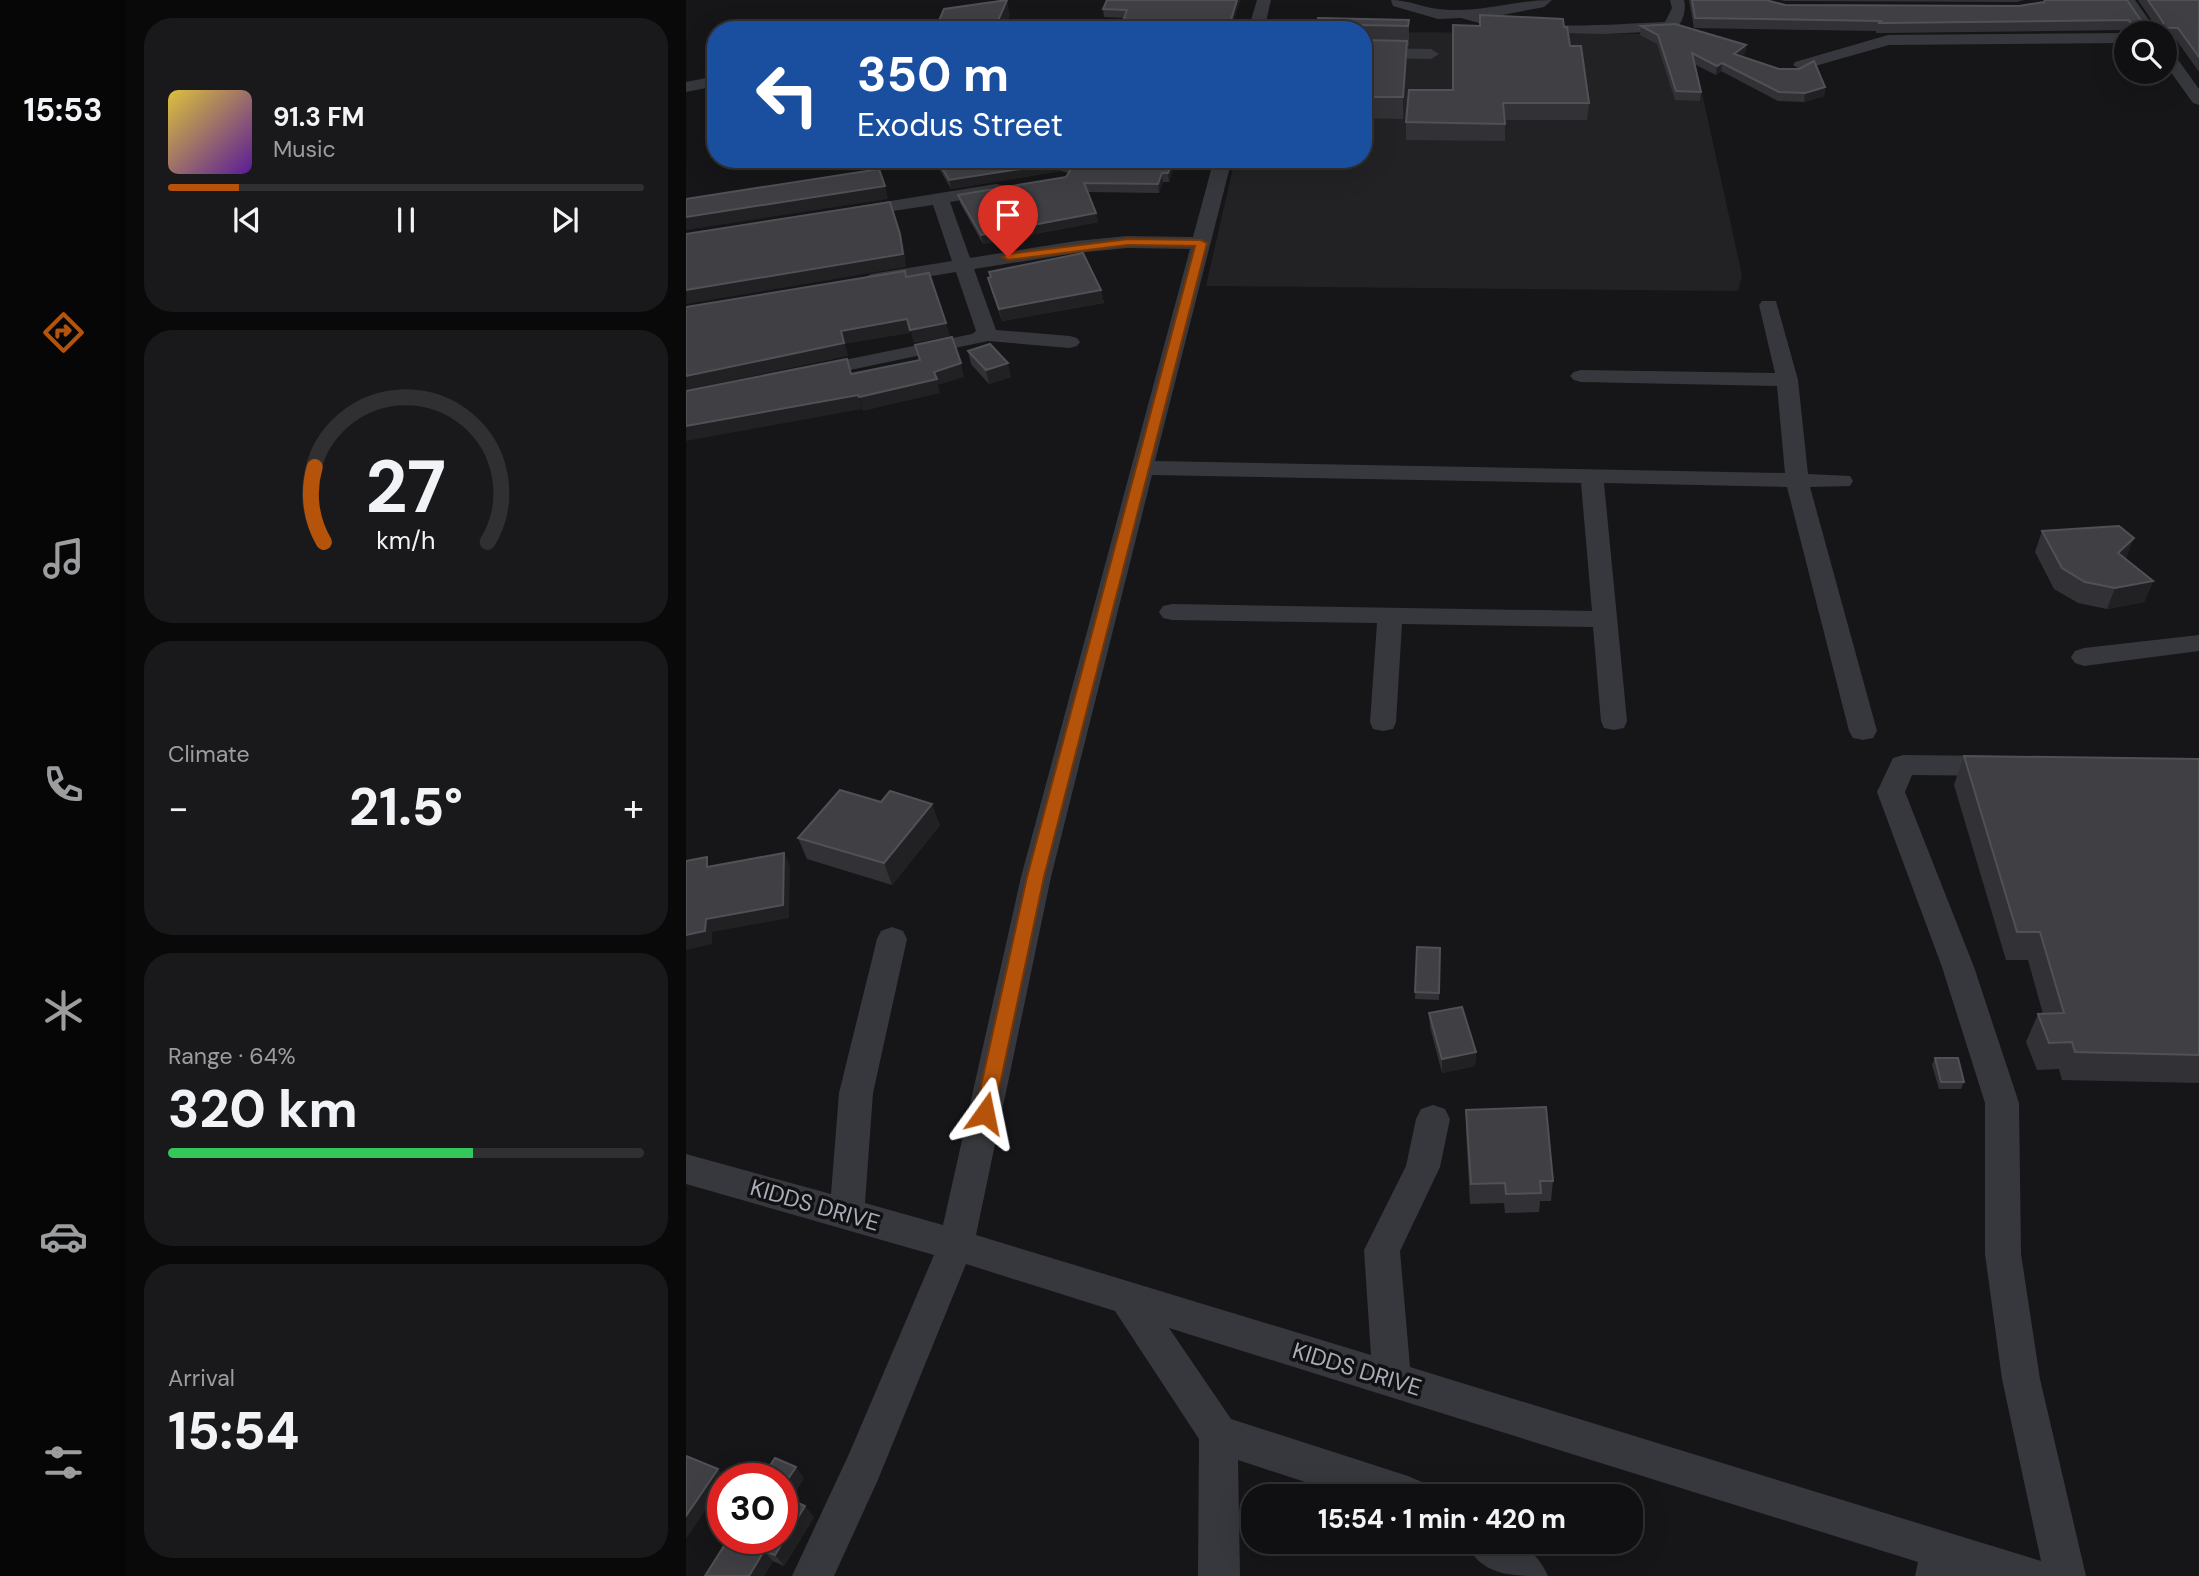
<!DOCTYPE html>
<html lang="en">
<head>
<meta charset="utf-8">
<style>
	body { margin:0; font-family:"DM Sans",sans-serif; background:#19191b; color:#f1f3f6; height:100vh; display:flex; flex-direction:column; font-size:26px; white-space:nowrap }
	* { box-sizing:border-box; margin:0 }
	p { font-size:23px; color:#9c9d9f }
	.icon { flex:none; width:38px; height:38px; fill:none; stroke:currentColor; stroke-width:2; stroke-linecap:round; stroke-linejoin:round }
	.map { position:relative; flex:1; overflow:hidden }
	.side { display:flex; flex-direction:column; gap:18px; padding:18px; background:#09090a; width:560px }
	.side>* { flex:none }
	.hud { position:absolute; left:21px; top:21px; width:665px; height:147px; border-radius:28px; box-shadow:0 7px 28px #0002,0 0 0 2px #303032; background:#1a4fa0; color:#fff; overflow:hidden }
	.tools { position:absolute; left:1428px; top:21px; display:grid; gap:14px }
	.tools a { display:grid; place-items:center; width:63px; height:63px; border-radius:50%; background:#101012; box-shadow:0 7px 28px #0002,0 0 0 2px #303032; font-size:35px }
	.speed { position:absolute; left:21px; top:1463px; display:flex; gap:14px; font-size:35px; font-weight:700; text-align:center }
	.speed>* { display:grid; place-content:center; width:91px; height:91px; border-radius:50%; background:#101012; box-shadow:0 7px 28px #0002,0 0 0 2px #303032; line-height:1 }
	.speed .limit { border:10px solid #d22; background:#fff; color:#111 }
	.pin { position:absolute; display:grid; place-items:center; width:60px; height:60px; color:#fff; margin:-72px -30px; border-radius:50% 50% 50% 0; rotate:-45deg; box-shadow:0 0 7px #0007 }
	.pin .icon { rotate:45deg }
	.me { position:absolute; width:77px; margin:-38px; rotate:12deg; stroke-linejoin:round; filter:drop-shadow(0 0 5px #0008) }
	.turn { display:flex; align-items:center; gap:24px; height:147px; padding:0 35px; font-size:32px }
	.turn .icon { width:91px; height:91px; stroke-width:2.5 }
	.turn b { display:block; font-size:49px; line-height:60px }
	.big { font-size:52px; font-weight:800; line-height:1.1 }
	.side .tile { flex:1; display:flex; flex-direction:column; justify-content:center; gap:10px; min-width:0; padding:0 24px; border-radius:28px; background:#19191b }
	.side .dial { align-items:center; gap:0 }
	.dial svg { height:182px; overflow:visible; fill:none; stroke:#303032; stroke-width:7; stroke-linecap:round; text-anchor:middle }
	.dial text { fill:#f1f3f6; stroke:none }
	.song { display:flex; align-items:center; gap:21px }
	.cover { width:84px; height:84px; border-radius:10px; background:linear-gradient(135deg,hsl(50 70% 55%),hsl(270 70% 35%)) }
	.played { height:7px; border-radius:4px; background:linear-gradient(90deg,#b45309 15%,#303032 15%) }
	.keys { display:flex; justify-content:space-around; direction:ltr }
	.heat { display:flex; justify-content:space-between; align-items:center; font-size:38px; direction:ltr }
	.charge { height:10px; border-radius:5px; background:linear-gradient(90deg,#34c759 64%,#303032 0) }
	.trip { position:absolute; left:555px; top:1484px; width:402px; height:70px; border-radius:28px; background:#101012; box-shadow:0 7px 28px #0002,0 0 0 2px #303032; font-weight:800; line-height:70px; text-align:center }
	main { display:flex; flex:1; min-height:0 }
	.tabs { display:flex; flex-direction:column; width:126px; justify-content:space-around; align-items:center; background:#060607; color:#9c9d9f }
	.tabs .icon { width:49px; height:49px }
	.tabs .on { color:#b45309 }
	.tabs b { font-size:32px; color:#f1f3f6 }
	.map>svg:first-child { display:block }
</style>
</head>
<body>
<main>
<nav class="tabs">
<b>15:53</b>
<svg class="icon on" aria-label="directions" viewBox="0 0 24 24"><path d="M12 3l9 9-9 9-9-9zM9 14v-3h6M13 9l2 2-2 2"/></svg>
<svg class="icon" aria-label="music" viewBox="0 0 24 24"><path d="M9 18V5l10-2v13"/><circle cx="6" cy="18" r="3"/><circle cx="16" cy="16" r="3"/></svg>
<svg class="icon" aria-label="phone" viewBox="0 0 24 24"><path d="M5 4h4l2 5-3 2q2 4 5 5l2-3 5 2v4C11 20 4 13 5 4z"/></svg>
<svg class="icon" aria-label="climate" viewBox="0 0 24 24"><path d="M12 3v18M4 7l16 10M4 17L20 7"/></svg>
<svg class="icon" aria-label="car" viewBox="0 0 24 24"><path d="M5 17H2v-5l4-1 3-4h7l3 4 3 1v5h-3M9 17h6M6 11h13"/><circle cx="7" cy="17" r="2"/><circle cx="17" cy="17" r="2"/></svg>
<svg class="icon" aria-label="filters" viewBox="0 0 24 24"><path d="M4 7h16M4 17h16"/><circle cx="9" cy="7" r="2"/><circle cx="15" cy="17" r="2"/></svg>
</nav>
<section class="side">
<div class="tile">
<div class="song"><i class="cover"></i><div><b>91.3 FM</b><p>Music</p></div></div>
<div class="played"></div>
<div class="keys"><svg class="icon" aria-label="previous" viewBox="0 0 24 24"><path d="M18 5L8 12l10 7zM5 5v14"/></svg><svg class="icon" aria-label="pause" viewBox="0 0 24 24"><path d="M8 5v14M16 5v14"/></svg><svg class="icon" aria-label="next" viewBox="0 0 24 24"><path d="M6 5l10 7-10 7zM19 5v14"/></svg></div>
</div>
<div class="tile dial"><svg viewBox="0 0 100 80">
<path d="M14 69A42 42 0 1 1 86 69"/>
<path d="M14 69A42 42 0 0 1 10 36" stroke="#b45309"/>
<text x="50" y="56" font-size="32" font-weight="700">27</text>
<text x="50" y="72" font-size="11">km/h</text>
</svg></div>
<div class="tile"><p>Climate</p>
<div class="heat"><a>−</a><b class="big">21.5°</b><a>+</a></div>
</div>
<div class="tile"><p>Range · 64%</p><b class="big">320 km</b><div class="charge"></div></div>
<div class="tile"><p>Arrival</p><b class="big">15:54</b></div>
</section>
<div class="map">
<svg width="1513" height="1576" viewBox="0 0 1513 1576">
	<rect width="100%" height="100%" fill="#161618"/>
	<path fill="#222225" d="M677,32L1003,34L1056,275L1052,291L520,286L549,159H677Z"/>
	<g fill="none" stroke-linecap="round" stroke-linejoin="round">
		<g fill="#37383d" fill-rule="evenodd">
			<path d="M571,0H585L578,30H562Z"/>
			<path d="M705,0C722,0 735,7 752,9C791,14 828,0 866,0L858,7L806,17C859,31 925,24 979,22L986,8L984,0H998C1001,10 996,28 985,31L916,34L826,32L775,18L752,19L707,6Z"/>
			<path d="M1434,0H1449L1472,33H1457Z"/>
			<path d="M1440,33V43L1203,45L1115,70L1107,65L1109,62L1202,35Z"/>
			<path d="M677,48L745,49L753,54L745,59L677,58Z"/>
			<path d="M1479,48L1485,50L1513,89V105L1507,103L1479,64Z"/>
			<path d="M30,76V86L0,92V82Z"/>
			<path d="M528,159H546L469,461L1099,473L1091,386L895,382L888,380L884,376L888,372L895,370L1089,373L1073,305L1076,301H1090L1112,380L1122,474L1164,476L1167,481L1164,486L1124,487L1191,731L1187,738L1177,740L1167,738L1163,731L1101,487L918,483L941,721L938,728L928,730L918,728L915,721L907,627L716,624L710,722L707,729L697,731L687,729L684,722L691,623L486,620L477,618L473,612L477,606L486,604L906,611L895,483L466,475L365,877L290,1235L685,1355L678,1250L720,1166L730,1119L735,1109L747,1105L759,1109L764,1119L754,1167L714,1251L724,1367L1355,1561L1316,1379L1299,1254V1103L1256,967L1191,792L1207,758L1217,755L1313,756L1323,759L1327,766L1323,773L1313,776L1226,775L1219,792L1288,967L1333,1103L1335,1254L1354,1379L1400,1576H1229L1232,1562L483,1328L545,1419L722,1476L736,1482L742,1496H662L552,1460L554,1576H512L513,1439L429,1311L280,1264L191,1482L148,1576H106L163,1454L248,1255L0,1184V1154L145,1194L153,1093L191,939L195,931L206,927L217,931L221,939L187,1093L179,1203L257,1225L335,877L504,249L441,248L390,253L288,269L310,330L384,336L391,338L394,342L391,346L384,348L302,341L126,378L119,376L115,372L119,368L286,334L290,331L270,272L185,286L175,280L185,274L266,261L247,205L167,217L158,212L167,207L310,184L316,185L319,189L316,193L264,202L284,258L390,241L441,236L507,237Z"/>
			<path d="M1513,635V651L1398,666L1389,663L1385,657L1389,651L1398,648Z"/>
			<path d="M779,1542C815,1540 845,1537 862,1576C823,1576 796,1576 779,1542Z"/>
		</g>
	</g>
	<g fill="#323236">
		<path d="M421,0H554L545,30H437L436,24L438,18L418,17L417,9Z"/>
		<path d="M1003,0H1080L1099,5L1333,6L1358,2L1359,0L1458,25H1469L1452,0H1513V72L1489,38L1479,37V33H1441L1440,30L1198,33H1190V31L1008,28Z"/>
		<path d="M1094,0H1338L1331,2L1098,1Z"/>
		<path d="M723,20V46H721V61L717,119L677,118V30H631Z"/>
		<path d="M955,26L1060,45L1059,54L1055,56L1139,87L1138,96L1118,102L1092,101L1035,71L1030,75L1008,64L1015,92L1014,101L989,100L971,44L954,35Z"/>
		<path d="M878,27L903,103L901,120H819V141L720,140V122L767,90Z"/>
		<path d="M265,159H503L501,164L489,163L483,182H477L473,193L401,192L410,213L412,222L297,244L274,203L272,195L380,177L382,173L375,171L265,189L254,170L252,161Z"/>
		<path d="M303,272L415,290L418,303L316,321L305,290L302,278L304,277Z"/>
		<path d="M282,351L325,377L303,384L285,364Z"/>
		<path d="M1356,531L1440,559L1467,581L1458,602L1421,609L1392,603L1368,589L1349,552Z"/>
		<path d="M1278,756L1513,759V1083L1376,1080L1373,1069L1351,1070L1340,1042L1352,1014H1357L1342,960H1320L1268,785Z"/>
		<path d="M254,825L206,885L121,859L112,838Z"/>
		<path d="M731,947L754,948L753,1000L729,999Z"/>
		<path d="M743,1013L790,1052L789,1066L756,1073L744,1027Z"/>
		<path d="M1249,1058L1278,1082L1275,1089H1253L1246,1065Z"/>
		<path d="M780,1110L867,1181L865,1201H854L853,1212L819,1213L818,1203L784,1204L780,1130Z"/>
		<path d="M89,1458L118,1478L104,1500L128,1517L98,1566L87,1561L78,1576H19L42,1538H96Z"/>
	</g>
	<g fill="#212124">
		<path d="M321,0L324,16L318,30H308Z"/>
		<path d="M551,0H554L545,30H542Z"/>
		<path d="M721,41V61L717,119V97Z"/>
		<path d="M1060,45L1059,54L1047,63L1048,54Z"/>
		<path d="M1036,63L1035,71L1030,75L1031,66Z"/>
		<path d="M1139,87L1138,96L1118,102L1119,93Z"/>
		<path d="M487,159H489V163L483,182L482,173Z"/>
		<path d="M373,163L375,171L265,189L263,180Z"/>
		<path d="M476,173L477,182L473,193L472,184Z"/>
		<path d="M199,186L202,199L0,230V217Z"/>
		<path d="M410,213L412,222L297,244L295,235Z"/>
		<path d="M214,234L218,247L220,267L0,304V290Z"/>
		<path d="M415,290L418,303L316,321L313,309Z"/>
		<path d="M221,319L224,333L159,344L162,356L0,390V376L155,331Z"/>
		<path d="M260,323L264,336L228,343L224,330Z"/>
		<path d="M275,363L278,377L252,385L254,393L177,411L173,397Z"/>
		<path d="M322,363L325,377L303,384L300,370Z"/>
		<path d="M172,395L176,409L0,441V426Z"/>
		<path d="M1448,538L1440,559L1432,553Z"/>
		<path d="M1467,581L1458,602L1421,609L1429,588Z"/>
		<path d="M246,804L254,825L206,885L198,863Z"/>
		<path d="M98,853L104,866L103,918L26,932V944L0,950V935Z"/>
		<path d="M790,1052L789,1066L756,1073V1059Z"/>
		<path d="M110,1467L118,1478L100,1505L96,1500V1488Z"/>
		<path d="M32,1469L39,1479H37V1484L0,1539V1516Z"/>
		<path d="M119,1506L128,1517L98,1566L89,1555Z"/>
		<path d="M78,1551L87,1561L78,1576H63Z"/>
	</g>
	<g fill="#3f3f44" stroke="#4f5156" stroke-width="2">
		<path d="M321,0L308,30H249L258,9Z"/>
		<path d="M421,0H551L542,30H441L444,24H436L441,10L417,9Z"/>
		<path d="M1006,0H1080L1099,5L1333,6L1358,2L1359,0H1441L1458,25H1477V22L1462,0H1513V57L1492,28L1446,27L1443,20L1200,23H1192L1196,21L1009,18Z"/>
		<path d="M794,15L877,19L878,27H881L884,46H895L903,103H817L819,124L720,122L723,90H767V25L794,26Z"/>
		<path d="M632,18L723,20L722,26L676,25L675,30H631Z"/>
		<path d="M989,24L1060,45L1048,54L1093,69H1113L1128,61L1139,87L1119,93L1093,92L1036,63L1031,66L1006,53L1015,92L990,91L972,35L955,26Z"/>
		<path d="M677,40L721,41L717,97H677Z"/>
		<path d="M265,159H487L482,173H476L472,184L398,183L410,213L295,235L272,195L380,177L385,169L380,164L373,163L263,180L252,161Z"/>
		<path d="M193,169L199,186L0,217V199Z"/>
		<path d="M204,202L214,234L217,254L0,290V234Z"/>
		<path d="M397,253L415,290L313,309L302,278L305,277L303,272Z"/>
		<path d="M219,271L220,277L243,273L260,323L224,330L221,319L155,331L158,343L0,376V307Z"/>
		<path d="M266,337L275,363L248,372L251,379L173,397L172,395L0,426V391L161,359L165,374L234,360L229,345Z"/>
		<path d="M304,344L322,363L300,370L282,351Z"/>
		<path d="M1433,526L1448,538L1432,553L1467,581L1429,588L1399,582L1376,568L1356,531Z"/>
		<path d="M1278,756L1513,759V1055L1389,1052L1386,1042L1363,1043L1352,1014L1378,1013L1354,932H1331Z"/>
		<path d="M154,790L195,802L204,791L246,804L198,863L112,838Z"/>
		<path d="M98,853L97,905L20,919L19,931L0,935V861L21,857V867Z"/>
		<path d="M731,947L754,948L753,993L729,992Z"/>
		<path d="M776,1007L790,1052L756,1059L743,1013Z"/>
		<path d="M1249,1058H1272L1278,1082H1255Z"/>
		<path d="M860,1107L867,1181H854L855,1193L820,1194L819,1183L785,1184L780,1110Z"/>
		<path d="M0,1456L32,1469L0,1516Z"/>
		<path d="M89,1458L110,1467L96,1488V1479H75Z"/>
		<path d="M96,1496L119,1506L89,1555L78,1551L63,1576H19L43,1538H96Z"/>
	</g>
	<path fill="#b45309" stroke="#753606" stroke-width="2" d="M442,239L515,240L521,243L358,877L308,1113L305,1119L299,1122L292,1119L289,1113L341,877L509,246L442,245L322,260L316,257L322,254Z"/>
	<g text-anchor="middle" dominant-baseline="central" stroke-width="7" stroke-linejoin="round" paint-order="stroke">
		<g font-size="23" fill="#a8adb8" stroke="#111113">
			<text transform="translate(129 1205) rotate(16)">KIDDS DRIVE</text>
			<text transform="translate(671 1369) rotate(17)">KIDDS DRIVE</text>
		</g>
	</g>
</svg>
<div class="tools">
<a><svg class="icon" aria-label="search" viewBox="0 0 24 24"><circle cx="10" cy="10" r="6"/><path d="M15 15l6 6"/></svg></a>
</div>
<div class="speed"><div class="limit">30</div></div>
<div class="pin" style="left:322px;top:257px;background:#d93025"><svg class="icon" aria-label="arrive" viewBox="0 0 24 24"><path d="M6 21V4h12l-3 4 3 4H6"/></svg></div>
<svg class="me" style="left:299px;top:1113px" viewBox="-20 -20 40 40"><path d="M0-17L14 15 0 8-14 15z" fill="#b45309" stroke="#fff" stroke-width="4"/></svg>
<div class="trip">15:54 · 1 min · 420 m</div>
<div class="hud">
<div class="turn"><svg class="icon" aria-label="left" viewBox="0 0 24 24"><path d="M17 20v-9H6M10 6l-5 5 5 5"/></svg><div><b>350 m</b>Exodus Street</div></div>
</div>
</div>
</main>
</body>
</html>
